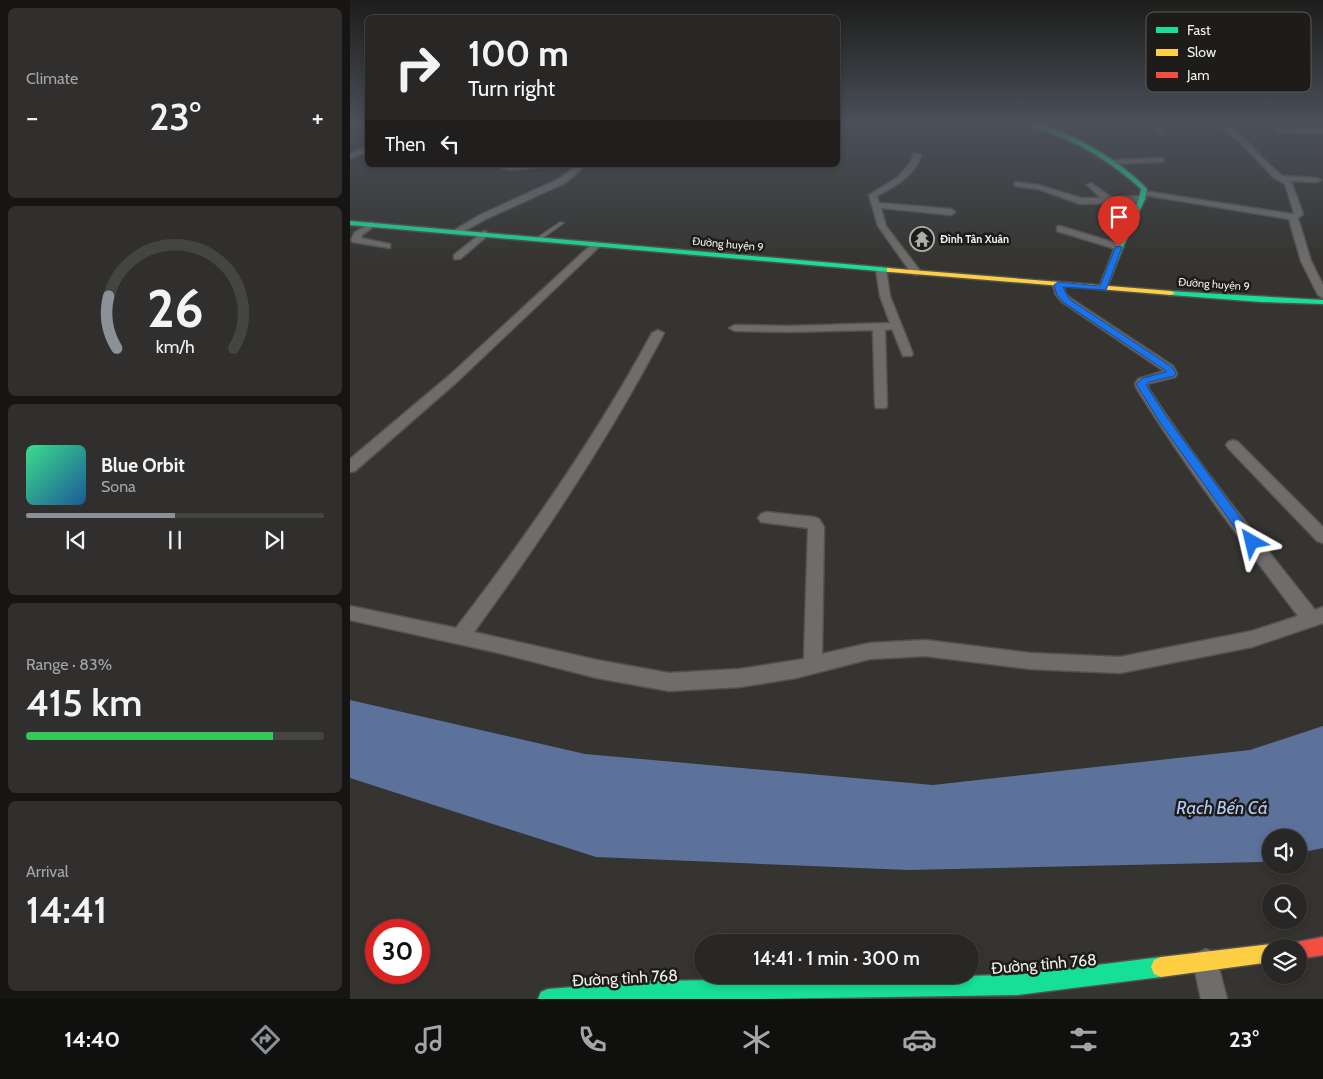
<!DOCTYPE html>
<html lang="en">
<head>
<meta charset="utf-8">
<style>
	body { margin:0; font-family:Cabin,sans-serif; background:#302f2d; color:#f1f3f6; height:100vh; display:flex; flex-direction:column; font-size:19px; white-space:nowrap }
	* { box-sizing:border-box; margin:0 }
	p { font-size:16px; color:#a5a5a7 }
	.icon { flex:none; width:28px; height:28px; fill:none; stroke:currentColor; stroke-width:2; stroke-linecap:round; stroke-linejoin:round }
	.map { position:relative; flex:1; overflow:hidden }
	.panel { display:flex; flex-direction:column; gap:8px; padding:8px; background:#161514; width:350px }
	.panel>* { flex:none }
	.top-card { position:absolute; left:15px; top:15px; width:475px; height:152px; border-radius:8px; box-shadow:0 2px 8px #0003,0 0 0 1px #444442; background:#282725; color:#f1f3f6; overflow:hidden }
	.fabs { position:absolute; left:912px; top:829px; display:grid; gap:10px }
	.fabs a { display:grid; place-items:center; width:45px; height:45px; border-radius:50%; background:#282725; box-shadow:0 2px 8px #0003,0 0 0 1px #444442; font-size:25px }
	.speed { position:absolute; left:15px; top:919px; display:flex; gap:10px; font-size:25px; font-weight:700; text-align:center }
	.speed>* { display:grid; place-content:center; width:65px; height:65px; border-radius:50%; background:#282725; box-shadow:0 2px 8px #0003,0 0 0 1px #444442; line-height:1 }
	.speed .limit { border:8px solid #d22; background:#fff; color:#111 }
	.pin { position:absolute; display:grid; place-items:center; width:42px; height:42px; color:#fff; margin:-51px -21px; border-radius:50% 50% 50% 0; rotate:-45deg; box-shadow:0 0 5px #0007 }
	.pin .icon { rotate:45deg }
	.me { position:absolute; width:55px; margin:-28px; rotate:323deg; stroke-linejoin:round; filter:drop-shadow(0 0 4px #0008) }
	.turn { display:flex; align-items:center; gap:18px; height:105px; padding:0 20px; font-size:22px }
	.turn .icon { width:65px; height:65px; stroke-width:2.5 }
	.turn b { display:block; font-size:35px; line-height:42px }
	.then { display:flex; align-items:center; height:48px; padding:0 20px; background:#0003; gap:10px; font-size:19px }
	.big { font-size:38px; font-weight:600; line-height:1.1 }
	.panel .tile { flex:1; display:flex; flex-direction:column; justify-content:center; gap:8px; min-width:0; padding:0 18px; border-radius:8px; background:#302f2d }
	.panel .dial { align-items:center; gap:0 }
	.dial svg { height:130px; overflow:visible; fill:none; stroke:#444442; stroke-width:7; stroke-linecap:round; text-anchor:middle }
	.dial text { fill:#f1f3f6; stroke:none }
	.song { display:flex; align-items:center; gap:15px }
	.cover { width:60px; height:60px; border-radius:8px; background:linear-gradient(135deg,hsl(150 70% 55%),hsl(210 70% 35%)) }
	.played { height:5px; border-radius:2px; background:linear-gradient(90deg,#8c9099 50%,#444442 50%) }
	.keys { display:flex; justify-content:space-around; direction:ltr }
	.heat { display:flex; justify-content:space-between; align-items:center; font-size:28px; direction:ltr }
	.charge { height:8px; border-radius:4px; background:linear-gradient(90deg,#34c759 83%,#444442 0) }
	.trip { position:absolute; left:344px; top:934px; width:285px; height:50px; border-radius:25px; background:#282725; box-shadow:0 2px 8px #0003,0 0 0 1px #444442; font-weight:600; line-height:50px; text-align:center }
	.menu { display:flex; height:80px; justify-content:space-around; align-items:center; background:#10100f; color:#a5a5a7 }
	.menu .icon { width:35px; height:35px }
	.menu .selected { color:#8c9099 }
	.menu b { font-size:22px; color:#f1f3f6 }
	main { display:flex; flex:1; min-height:0 }
	.map>svg:first-child { display:block }
</style>
</head>
<body>
<main>
<section class="panel">
<div class="tile"><p>Climate</p>
<div class="heat"><a>−</a><b class="big">23°</b><a>+</a></div>
</div>
<div class="tile dial"><svg viewBox="0 0 100 80">
<path d="M14 69A42 42 0 1 1 86 69"/>
<path d="M14 69A42 42 0 0 1 9 37" stroke="#8c9099"/>
<text x="50" y="56" font-size="32" font-weight="700">26</text>
<text x="50" y="72" font-size="11">km/h</text>
</svg></div>
<div class="tile">
<div class="song"><i class="cover"></i><div><b>Blue Orbit</b><p>Sona</p></div></div>
<div class="played"></div>
<div class="keys"><svg class="icon" aria-label="previous" viewBox="0 0 24 24"><path d="M18 5L8 12l10 7zM5 5v14"/></svg><svg class="icon" aria-label="pause" viewBox="0 0 24 24"><path d="M8 5v14M16 5v14"/></svg><svg class="icon" aria-label="next" viewBox="0 0 24 24"><path d="M6 5l10 7-10 7zM19 5v14"/></svg></div>
</div>
<div class="tile"><p>Range · 83%</p><b class="big">415 km</b><div class="charge"></div></div>
<div class="tile"><p>Arrival</p><b class="big">14:41</b></div>
</section>
<div class="map">
<svg width="973" height="999" viewBox="0 0 973 999">
	<rect width="100%" height="100%" fill="#353431"/>
	<path fill="#5c729b" d="M0,700L235,754L583,785L900,750L973,726V848L949,853V838H921V859L911,862L559,870L246,857L0,778Z"/>
	<g fill="none" stroke-linecap="round" stroke-linejoin="round">
		<defs>
			<path id="lane" d="M210,222L214,223L189,241H185V239Z"/>
			<g id="street">
				<path d="M808,122H814L812,127L814,134L809,133L806,127Z"/>
				<path d="M866,122C886,122 914,164 933,176L967,178L971,180L967,182L941,181L953,214L948,218L961,261L973,285V298L968,295L951,261L939,219L794,195L790,193L794,191L942,214L944,213L935,184L923,177L894,146Z"/>
				<path d="M930,129H973V133L928,132L927,131Z"/>
				<path d="M18,146V151L0,159V154Z"/>
				<path d="M564,153L571,155C565,176 545,186 527,196L529,203L601,209L605,212L601,215L531,208L536,226L571,272L566,275L562,274L528,226L519,195L547,178L561,162Z"/>
				<path d="M813,158V162H810L762,164L758,162L762,160Z"/>
				<path d="M142,165H197L193,167L160,170Z"/>
				<path d="M227,165H236L215,183L136,219L109,234H103L101,232L130,215L209,179Z"/>
				<path d="M665,182L689,185L731,198H751L737,185L741,183L761,197L792,196L796,199L792,202L730,204L688,189L665,186Z"/>
				<path d="M22,222L26,225L12,235L11,238L40,244V248L3,242L1,240L5,232Z"/>
				<path d="M710,226L772,245L774,247L769,250L707,231V227Z"/>
				<path d="M134,231L137,232V236L110,259H104V255Z"/>
				<path d="M246,242L251,245L249,247L109,380L5,471L0,472V459L101,374L243,243Z"/>
				<path d="M531,267L536,270L540,296L563,354L561,356H553L542,329L535,330L537,405L536,408H526L525,405L523,330L439,332L385,331L379,328L385,325L439,326L540,323L530,296L526,270Z"/>
				<path d="M708,282L712,283L716,294L720,298L823,366L827,374L825,377L797,384L799,389C849,466 908,538 965,610L973,607V623L902,647L770,673L680,669L575,656L520,659L446,678L390,687L319,691L247,678L149,653L0,620V606L106,628C178,534 246,437 302,333L308,330L314,333C259,438 194,536 124,632L247,660L319,673L390,669L454,659L458,528L411,522L408,518L411,514L416,512L464,517L469,519L474,527L472,654L520,643L575,640L680,653L770,657L902,631L948,616C892,542 836,468 787,389L785,384L788,379L814,371L712,302L706,295L703,285Z"/>
				<path d="M883,440L888,442L973,527V543L967,541L878,448L876,445L878,442Z"/>
				<path d="M856,949L865,953L877,999H851L843,962L847,953Z"/>
			</g>
			<g id="fast">
				<path d="M670,122C708,122 772,161 797,189L795,199L773,247L756,290L749,288L765,247L789,199L791,189C766,166 738,148 706,135C695,130 680,128 670,122Z"/>
				<path d="M0,221L540,268L544,270L540,272L0,225Z"/>
				<path d="M818,291L973,300V304L911,302L821,295H818Z"/>
				<path d="M811,957L818,960L821,967L818,974L811,977L667,995L406,999H188L191,992L198,989L303,981L667,975Z"/>
			</g>
			<g id="slow">
				<path d="M537,268L821,291L825,293L821,295L540,272H537Z"/>
				<path d="M921,944L928,948H921V962L811,977L804,974L801,967L804,960L811,957Z"/>
			</g>
			<path id="jam" d="M973,937V955L949,959V948H941L942,943Z"/>
		</defs>
		<use href="#lane" stroke="#535250" stroke-width="2"/>
		<use href="#street" stroke="#535250" stroke-width="3"/>
		<use href="#fast" stroke="#535250" stroke-width="3"/>
		<use href="#slow" stroke="#535250" stroke-width="3"/>
		<use href="#jam" stroke="#535250" stroke-width="3"/>
		<use href="#lane" fill="#6e6d6b" fill-rule="evenodd"/>
		<use href="#street" fill="#6e6d6b" fill-rule="evenodd"/>
		<use href="#fast" fill="#16e098" fill-rule="evenodd"/>
		<use href="#slow" fill="#ffcf43" fill-rule="evenodd"/>
		<use href="#jam" fill="#f24e42" fill-rule="evenodd"/>
	</g>
	<linearGradient id="sky" x2="0" y2="1"><stop stop-color="#1d1d1b"/><stop offset="0.47" stop-color="#4b505a"/><stop offset="1" stop-color="#4b505a" stop-opacity="0"/></linearGradient>
	<rect width="973" height="262" fill="url(#sky)"/>
	<path fill="#1a73e8" stroke="#114b97" d="M766,246L772,247L756,290L713,287L719,299L822,367L826,374L824,376L799,382L796,385L818,419L906,539L908,542L906,546H898L811,424L786,384L793,378L816,372L815,370L713,302L707,295L704,285L708,282L750,286Z"/>
	<defs>
		<symbol id="temple-ring" viewBox="-11 -11 22 22"><circle r="9.5" fill="#1d1c1a" stroke="#adada9" stroke-width="1.5"/><path d="M0-6L5-2H3V0L6.5 2.5H4V6H1.5V3h-3V6H-4V2.5H-6.5L-3 0V-2H-5Z" fill="#adada9"/></symbol>
	</defs>
	<g fill-rule="evenodd">
		<use href="#temple-ring" x="558" y="225" width="28" height="28"/>
	</g>
	<g text-anchor="middle" dominant-baseline="central" stroke-width="5" stroke-linejoin="round" paint-order="stroke">
		<g font-size="11" font-weight="bold" fill="#eeeeea" stroke="#1d1c1a" text-anchor="start">
			<text x="590" y="239">Đình Tân Xuân</text>
		</g>
		<g font-size="11" fill="#eeeeea" stroke="#1d1c1a">
			<text transform="translate(378 244) rotate(5)">Đường huyện 9</text>
			<text transform="translate(864 284) rotate(4)">Đường huyện 9</text>
		</g>
		<g font-size="16" fill="#eeeeea" stroke="#1d1c1a">
			<text transform="translate(694 964) rotate(-5)">Đường tỉnh 768</text>
			<text transform="translate(275 978) rotate(-3)">Đường tỉnh 768</text>
		</g>
		<g font-size="18" font-style="italic" fill="#b5ccf6" stroke="#1d1c1a">
			<text x="872" y="808">Rạch Bến Cá</text>
		</g>
	</g>
	<rect x="796" y="12" width="165" height="80" rx="8" fill="#1d1c1a" stroke="#5c5b58" stroke-width="1"/>
	<rect x="806" y="27" width="22" height="6" fill="#16e098"/>
	<rect x="806" y="49" width="22" height="7" fill="#ffcf43"/>
	<rect x="806" y="72" width="22" height="6" fill="#f24e42"/>
	<g font-size="14" fill="#eeeeea">
		<text x="837" y="35">Fast</text>
		<text x="837" y="57">Slow</text>
		<text x="837" y="80">Jam</text>
	</g>
</svg>
<div class="fabs">
<a><svg class="icon" aria-label="sound" viewBox="0 0 24 24"><path d="M4 9h4l5-4v14l-5-4H4zM17 9q2 3 0 6"/></svg></a>
<a><svg class="icon" aria-label="search" viewBox="0 0 24 24"><circle cx="10" cy="10" r="6"/><path d="M15 15l6 6"/></svg></a>
<a><svg class="icon" aria-label="layers" viewBox="0 0 24 24"><path d="M12 4l9 5-9 5-9-5zM3 14l9 5 9-5"/></svg></a>
</div>
<div class="speed"><div class="limit">30</div></div>
<div class="pin" style="left:769px;top:247px;background:#d93025"><svg class="icon" aria-label="arrive" viewBox="0 0 24 24"><path d="M6 21V4h12l-3 4 3 4H6"/></svg></div>
<svg class="me" style="left:902px;top:542px" viewBox="-20 -20 40 40"><path d="M0-17L14 15 0 8-14 15z" fill="#1a73e8" stroke="#fff" stroke-width="4"/></svg>
<div class="trip">14:41 · 1 min · 300 m</div>
<div class="top-card">
<div class="turn"><svg class="icon" aria-label="right" viewBox="0 0 24 24"><path d="M7 20v-9h11M14 6l5 5-5 5"/></svg><div><b>100 m</b>Turn right</div></div>
<div class="then">Then<svg class="icon" aria-label="left" viewBox="0 0 24 24"><path d="M17 20v-9H6M10 6l-5 5 5 5"/></svg></div>
</div>
</div>
</main>
<nav class="menu">
<b>14:40</b>
<svg class="icon selected" aria-label="directions" viewBox="0 0 24 24"><path d="M12 3l9 9-9 9-9-9zM9 14v-3h6M13 9l2 2-2 2"/></svg>
<svg class="icon" aria-label="music" viewBox="0 0 24 24"><path d="M9 18V5l10-2v13"/><circle cx="6" cy="18" r="3"/><circle cx="16" cy="16" r="3"/></svg>
<svg class="icon" aria-label="phone" viewBox="0 0 24 24"><path d="M5 4h4l2 5-3 2q2 4 5 5l2-3 5 2v4C11 20 4 13 5 4z"/></svg>
<svg class="icon" aria-label="climate" viewBox="0 0 24 24"><path d="M12 3v18M4 7l16 10M4 17L20 7"/></svg>
<svg class="icon" aria-label="car" viewBox="0 0 24 24"><path d="M5 17H2v-5l4-1 3-4h7l3 4 3 1v5h-3M9 17h6M6 11h13"/><circle cx="7" cy="17" r="2"/><circle cx="17" cy="17" r="2"/></svg>
<svg class="icon" aria-label="filters" viewBox="0 0 24 24"><path d="M4 7h16M4 17h16"/><circle cx="9" cy="7" r="2"/><circle cx="15" cy="17" r="2"/></svg>
<b>23°</b>
</nav>
</body>
</html>
